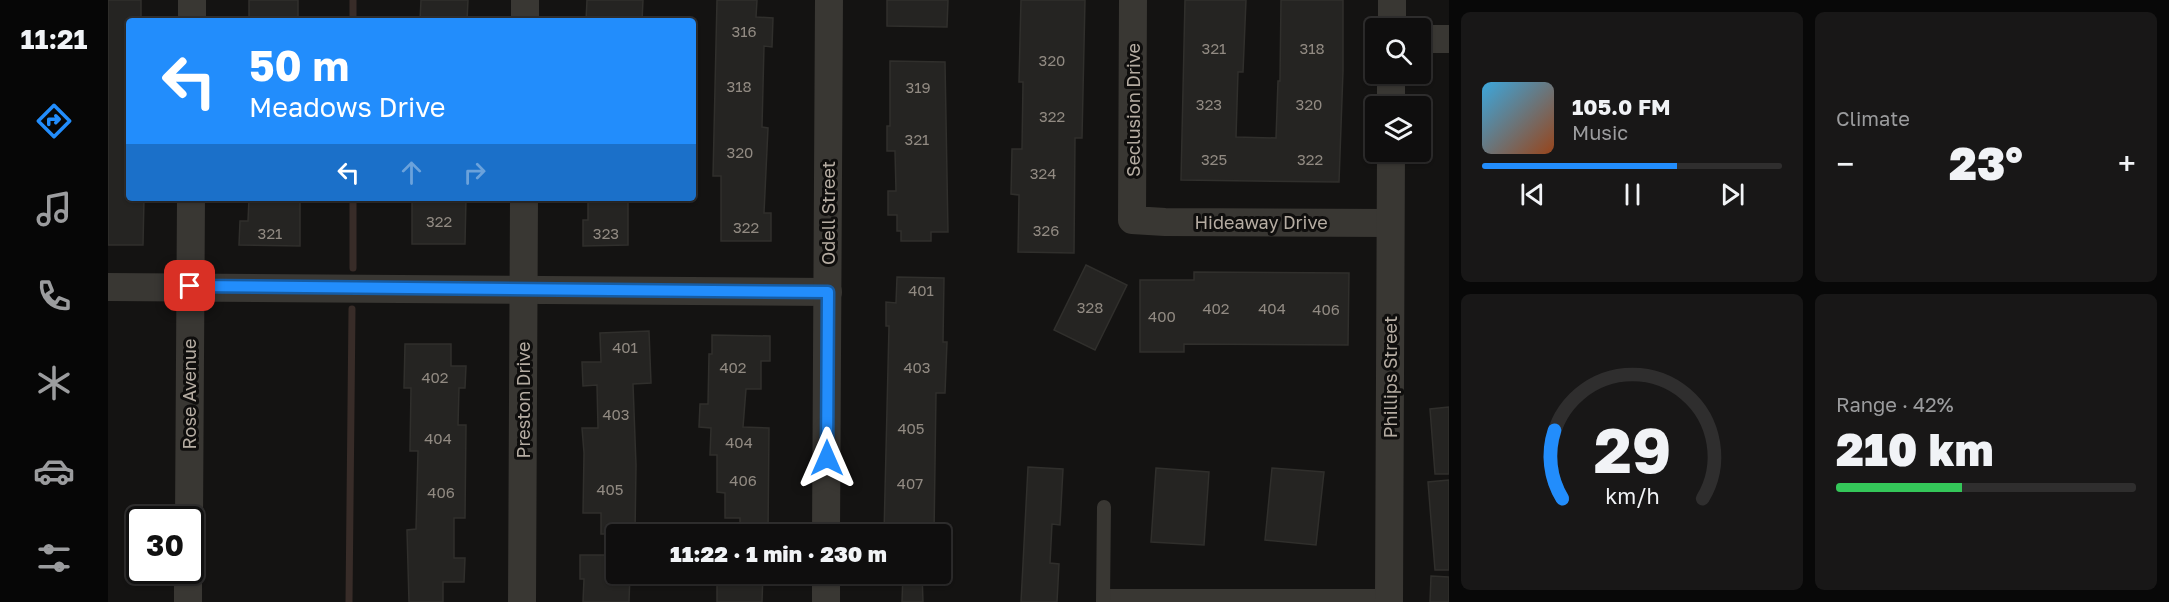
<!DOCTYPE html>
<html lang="en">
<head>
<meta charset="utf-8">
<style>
	body { margin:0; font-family:"Golos Text",sans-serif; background:#181717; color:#f1f3f6; height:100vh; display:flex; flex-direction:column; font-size:22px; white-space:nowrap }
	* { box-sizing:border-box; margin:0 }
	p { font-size:20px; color:#9b9c9e }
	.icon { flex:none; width:33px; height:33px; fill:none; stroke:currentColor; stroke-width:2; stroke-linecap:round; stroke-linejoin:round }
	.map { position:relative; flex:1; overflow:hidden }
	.sheet { display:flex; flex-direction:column; gap:12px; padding:12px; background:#080808; width:720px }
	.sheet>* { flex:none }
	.hud { position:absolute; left:18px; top:18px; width:570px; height:183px; border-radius:6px; box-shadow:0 2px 4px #0004,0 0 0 2px #2f2e2e; background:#228dfc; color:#fff; overflow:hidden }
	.tools { position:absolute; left:1257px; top:18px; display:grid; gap:12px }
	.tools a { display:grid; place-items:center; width:66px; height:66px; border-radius:6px; background:#0f0e0e; box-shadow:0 2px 4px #0004,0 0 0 2px #2f2e2e; font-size:30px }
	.speed { position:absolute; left:18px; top:506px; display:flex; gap:12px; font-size:30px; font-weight:700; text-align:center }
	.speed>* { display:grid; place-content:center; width:78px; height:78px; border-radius:50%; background:#0f0e0e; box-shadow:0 2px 4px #0004,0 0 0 2px #2f2e2e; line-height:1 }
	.speed .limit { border:3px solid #111; border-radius:9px; background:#fff; color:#111 }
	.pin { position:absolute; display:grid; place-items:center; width:51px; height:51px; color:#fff; margin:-26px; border-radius:12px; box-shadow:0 3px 9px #0006 }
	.me { position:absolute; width:66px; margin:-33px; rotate:0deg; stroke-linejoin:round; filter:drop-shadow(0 0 4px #0008) }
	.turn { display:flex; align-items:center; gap:21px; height:126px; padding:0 24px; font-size:27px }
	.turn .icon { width:78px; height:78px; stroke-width:2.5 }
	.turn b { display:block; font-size:42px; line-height:51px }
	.lanes { display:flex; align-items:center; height:57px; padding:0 24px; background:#0003; justify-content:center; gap:30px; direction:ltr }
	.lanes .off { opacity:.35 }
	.big { font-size:45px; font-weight:800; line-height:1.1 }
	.sheet .tile { flex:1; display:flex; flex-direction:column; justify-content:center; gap:9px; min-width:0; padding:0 21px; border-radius:9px; background:#181717 }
	.sheet .dial { align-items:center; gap:0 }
	.dial svg { height:156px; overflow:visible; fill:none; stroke:#2f2e2e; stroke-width:7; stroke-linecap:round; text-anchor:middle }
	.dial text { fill:#f1f3f6; stroke:none }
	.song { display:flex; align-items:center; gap:18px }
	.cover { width:72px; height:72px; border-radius:9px; background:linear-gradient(135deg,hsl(200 70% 55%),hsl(20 70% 35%)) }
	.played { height:6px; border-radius:3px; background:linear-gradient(90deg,#228dfc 65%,#2f2e2e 65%) }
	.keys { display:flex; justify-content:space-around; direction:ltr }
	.heat { display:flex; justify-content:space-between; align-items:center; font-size:33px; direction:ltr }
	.charge { height:9px; border-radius:4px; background:linear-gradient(90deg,#34c759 42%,#2f2e2e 0) }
	.sheet .tiles { flex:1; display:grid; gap:12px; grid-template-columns:repeat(2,1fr) }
	.trip { position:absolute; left:498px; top:524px; width:345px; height:60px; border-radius:6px; background:#0f0e0e; box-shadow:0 2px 4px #0004,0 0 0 2px #2f2e2e; font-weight:800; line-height:60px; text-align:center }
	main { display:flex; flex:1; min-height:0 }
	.menu { display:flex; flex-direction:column; width:108px; justify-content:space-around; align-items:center; background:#060606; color:#9b9c9e }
	.menu .icon { width:42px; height:42px }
	.menu .active { color:#228dfc }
	.menu b { font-size:27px; color:#f1f3f6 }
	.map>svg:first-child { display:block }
</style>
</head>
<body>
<main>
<nav class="menu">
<b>11:21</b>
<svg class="icon active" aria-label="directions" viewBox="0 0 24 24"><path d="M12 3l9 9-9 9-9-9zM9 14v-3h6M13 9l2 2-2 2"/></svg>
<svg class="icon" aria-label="music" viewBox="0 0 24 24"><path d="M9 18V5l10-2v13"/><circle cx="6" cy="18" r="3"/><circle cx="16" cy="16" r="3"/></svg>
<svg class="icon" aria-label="phone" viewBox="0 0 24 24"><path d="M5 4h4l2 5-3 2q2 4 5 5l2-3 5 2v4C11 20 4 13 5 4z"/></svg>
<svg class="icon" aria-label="climate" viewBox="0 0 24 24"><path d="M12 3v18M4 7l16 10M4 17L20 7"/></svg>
<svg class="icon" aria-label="car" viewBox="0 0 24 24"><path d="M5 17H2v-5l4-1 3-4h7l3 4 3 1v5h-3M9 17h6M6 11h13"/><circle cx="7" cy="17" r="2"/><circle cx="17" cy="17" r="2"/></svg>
<svg class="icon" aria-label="filters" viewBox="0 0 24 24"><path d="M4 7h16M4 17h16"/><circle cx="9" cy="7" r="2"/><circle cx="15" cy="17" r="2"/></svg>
</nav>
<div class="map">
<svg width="1341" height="602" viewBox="0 0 1341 602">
	<rect width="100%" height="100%" fill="#141312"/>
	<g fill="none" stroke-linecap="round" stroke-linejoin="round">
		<g stroke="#382c28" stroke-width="7">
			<path d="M245,21V0"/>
			<path d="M245,198V268"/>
			<path d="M241,602L244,309"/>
		</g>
	</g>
	<g fill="#252422" stroke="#302f2c" stroke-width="1.5">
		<path d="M0,0H33V21H21V75H19L18,119H21V198H36L35,245H0Z"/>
		<rect x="141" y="0" width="49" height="21"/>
		<path d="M313,0H360L359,21H312Z"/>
		<path d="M479,0H535L534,21H478Z"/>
		<path d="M609,0H649L648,17L665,18L664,47L656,46L654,127L660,128L656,213H663V241H613V176H605Z"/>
		<path d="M779,0H840L839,27L779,26Z"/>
		<path d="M913,0H977L974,138H967L966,253L910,252L911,195L903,194L904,149H914L915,82H911Z"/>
		<path d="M1077,0H1138L1135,72H1130L1128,137L1168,138L1170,81H1172L1173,0H1235V71L1231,182L1073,180Z"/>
		<path d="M782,61L837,62L840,232H823V241H793V231H789V215H780V191H788L787,151H779V126H782Z"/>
		<path d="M141,198H192V246L131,245L132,221H140Z"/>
		<path d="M304,198H358L357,244H304Z"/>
		<path d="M480,198H520V245L475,246V220H480Z"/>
		<path d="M978,265L1019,285L987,350L946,330Z"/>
		<path d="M1086,272L1241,273L1240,345L1076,344V352H1032V280H1086Z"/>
		<path d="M789,277L836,278L835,342H839L837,393H828L826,534H776L781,326H778V302L788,303Z"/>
		<path d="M541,331L543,383L525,384L528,465L527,534H493V513H475L476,453L474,428H490L489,385L475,386L474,362H493L492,333Z"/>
		<path d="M604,335L662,336V361H653V389H638L635,427L661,428L660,534H632V518H617V493L609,492V455H602L603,428L591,427L592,404H600L601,354H604Z"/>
		<path d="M297,344H343V366H358L357,388H351L350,425H358L357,518H346V558H357L356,582H335V602H301L299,530L308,529L310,451H302L303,388H296Z"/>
		<path d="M1341,407V474H1327L1322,409Z"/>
		<path d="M920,467L955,469L952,525L944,524L942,563L951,564L949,602H913Z"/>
		<path d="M1048,468L1101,472L1096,545L1043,542Z"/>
		<path d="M1164,468L1216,472L1208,545L1157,540Z"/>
		<path d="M1341,480V570H1327L1320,482Z"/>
		<path d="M472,555H508V573H522L521,602H475L476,579H472Z"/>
		<path d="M609,573H655L654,602H609Z"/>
		<path d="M795,573H814L815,602H794Z"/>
		<path d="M1323,576L1341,577V602H1322Z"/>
	</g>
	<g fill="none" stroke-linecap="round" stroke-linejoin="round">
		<g stroke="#393733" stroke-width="14">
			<path d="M996,596H1281"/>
			<path d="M995,602L996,507"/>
		</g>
		<g stroke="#393733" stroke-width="28">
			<path d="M84,0V21"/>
			<path d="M1025,0L1024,220L1057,222L1282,223"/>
			<path d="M417,21V0"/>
			<path d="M1284,28V0"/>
			<path d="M1312,39H1341"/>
			<path d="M1283,106V74"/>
			<path d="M0,287L720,292"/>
			<path d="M81,519L83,198"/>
			<path d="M718,534L721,0"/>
			<path d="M80,602V570"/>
			<path d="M414,602L416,198"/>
			<path d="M718,602V573"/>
			<path d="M1281,602L1283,152"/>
		</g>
	</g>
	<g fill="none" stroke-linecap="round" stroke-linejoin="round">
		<defs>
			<path id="route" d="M82,286L720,292L719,458"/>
		</defs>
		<use href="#route" stroke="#165ca4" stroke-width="15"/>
		<use href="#route" stroke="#228dfc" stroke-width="10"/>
	</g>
	<g text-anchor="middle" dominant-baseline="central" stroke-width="6" stroke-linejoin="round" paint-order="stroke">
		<g font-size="15" fill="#918a82">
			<text x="636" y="31">316</text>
			<text x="1106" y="48">321</text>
			<text x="1204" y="48">318</text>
			<text x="944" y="60">320</text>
			<text x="631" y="86">318</text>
			<text x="810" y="87">319</text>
			<text x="1101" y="104">323</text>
			<text x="1201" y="104">320</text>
			<text x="944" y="116">322</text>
			<text x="809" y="139">321</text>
			<text x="632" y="152">320</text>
			<text x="1106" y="159">325</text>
			<text x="1202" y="159">322</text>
			<text x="935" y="173">324</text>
			<text x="331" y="221">322</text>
			<text x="638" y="227">322</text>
			<text x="938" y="230">326</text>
			<text x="162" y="233">321</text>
			<text x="498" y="233">323</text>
			<text x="813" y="290">401</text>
			<text x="982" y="307">328</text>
			<text x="1108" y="308">402</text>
			<text x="1164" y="308">404</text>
			<text x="1218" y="309">406</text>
			<text x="1054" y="316">400</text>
			<text x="517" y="347">401</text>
			<text x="625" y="367">402</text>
			<text x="809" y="367">403</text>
			<text x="327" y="377">402</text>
			<text x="508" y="414">403</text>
			<text x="803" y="428">405</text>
			<text x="330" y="438">404</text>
			<text x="631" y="442">404</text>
			<text x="635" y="480">406</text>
			<text x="802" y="483">407</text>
			<text x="502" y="489">405</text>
			<text x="333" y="492">406</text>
		</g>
		<g font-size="18" fill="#b5aca2" stroke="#0f0e0d">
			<text transform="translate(1025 110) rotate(-90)">Seclusion Drive</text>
			<text transform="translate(720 213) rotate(-90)">Odell Street</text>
			<text x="1153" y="222">Hideaway Drive</text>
			<text transform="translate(1282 377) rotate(-90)">Phillips Street</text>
			<text transform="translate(81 394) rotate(-90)">Rose Avenue</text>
			<text transform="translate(415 400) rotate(-90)">Preston Drive</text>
		</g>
	</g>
</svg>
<div class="tools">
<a><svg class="icon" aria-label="search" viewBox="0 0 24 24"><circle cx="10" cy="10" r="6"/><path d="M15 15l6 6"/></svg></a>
<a><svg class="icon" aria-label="layers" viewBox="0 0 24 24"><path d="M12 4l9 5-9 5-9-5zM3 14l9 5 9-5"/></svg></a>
</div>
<div class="speed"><div class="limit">30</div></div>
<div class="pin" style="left:82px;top:286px;background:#d93025"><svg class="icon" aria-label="arrive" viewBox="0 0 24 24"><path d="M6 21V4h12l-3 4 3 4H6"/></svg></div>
<svg class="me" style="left:719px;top:458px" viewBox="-20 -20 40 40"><path d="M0-17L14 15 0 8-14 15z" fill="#228dfc" stroke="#fff" stroke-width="4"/></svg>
<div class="trip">11:22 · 1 min · 230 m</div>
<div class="hud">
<div class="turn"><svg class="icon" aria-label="left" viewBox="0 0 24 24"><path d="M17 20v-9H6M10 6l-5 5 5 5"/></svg><div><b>50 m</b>Meadows Drive</div></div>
<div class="lanes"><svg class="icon" aria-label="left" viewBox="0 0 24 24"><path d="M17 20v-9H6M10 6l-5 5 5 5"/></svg><svg class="icon off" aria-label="ahead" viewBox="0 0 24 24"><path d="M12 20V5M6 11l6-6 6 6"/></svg><svg class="icon off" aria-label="right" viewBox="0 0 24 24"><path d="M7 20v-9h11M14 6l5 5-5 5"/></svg></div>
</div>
</div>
<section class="sheet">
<div class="tiles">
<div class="tile">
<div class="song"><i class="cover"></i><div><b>105.0 FM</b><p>Music</p></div></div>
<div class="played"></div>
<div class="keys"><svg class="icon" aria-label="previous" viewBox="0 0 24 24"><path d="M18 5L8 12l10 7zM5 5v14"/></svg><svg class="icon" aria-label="pause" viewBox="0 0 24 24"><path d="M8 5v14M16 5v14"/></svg><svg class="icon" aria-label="next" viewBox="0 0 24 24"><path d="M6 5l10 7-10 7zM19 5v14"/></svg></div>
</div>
<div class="tile"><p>Climate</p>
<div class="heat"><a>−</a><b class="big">23°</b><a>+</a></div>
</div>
<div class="tile dial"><svg viewBox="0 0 100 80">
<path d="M14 69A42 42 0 1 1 86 69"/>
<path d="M14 69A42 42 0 0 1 10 34" stroke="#228dfc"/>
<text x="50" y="56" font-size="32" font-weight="700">29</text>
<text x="50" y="72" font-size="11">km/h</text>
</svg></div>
<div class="tile"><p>Range · 42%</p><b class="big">210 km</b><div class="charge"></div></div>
</div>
</section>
</main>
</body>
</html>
